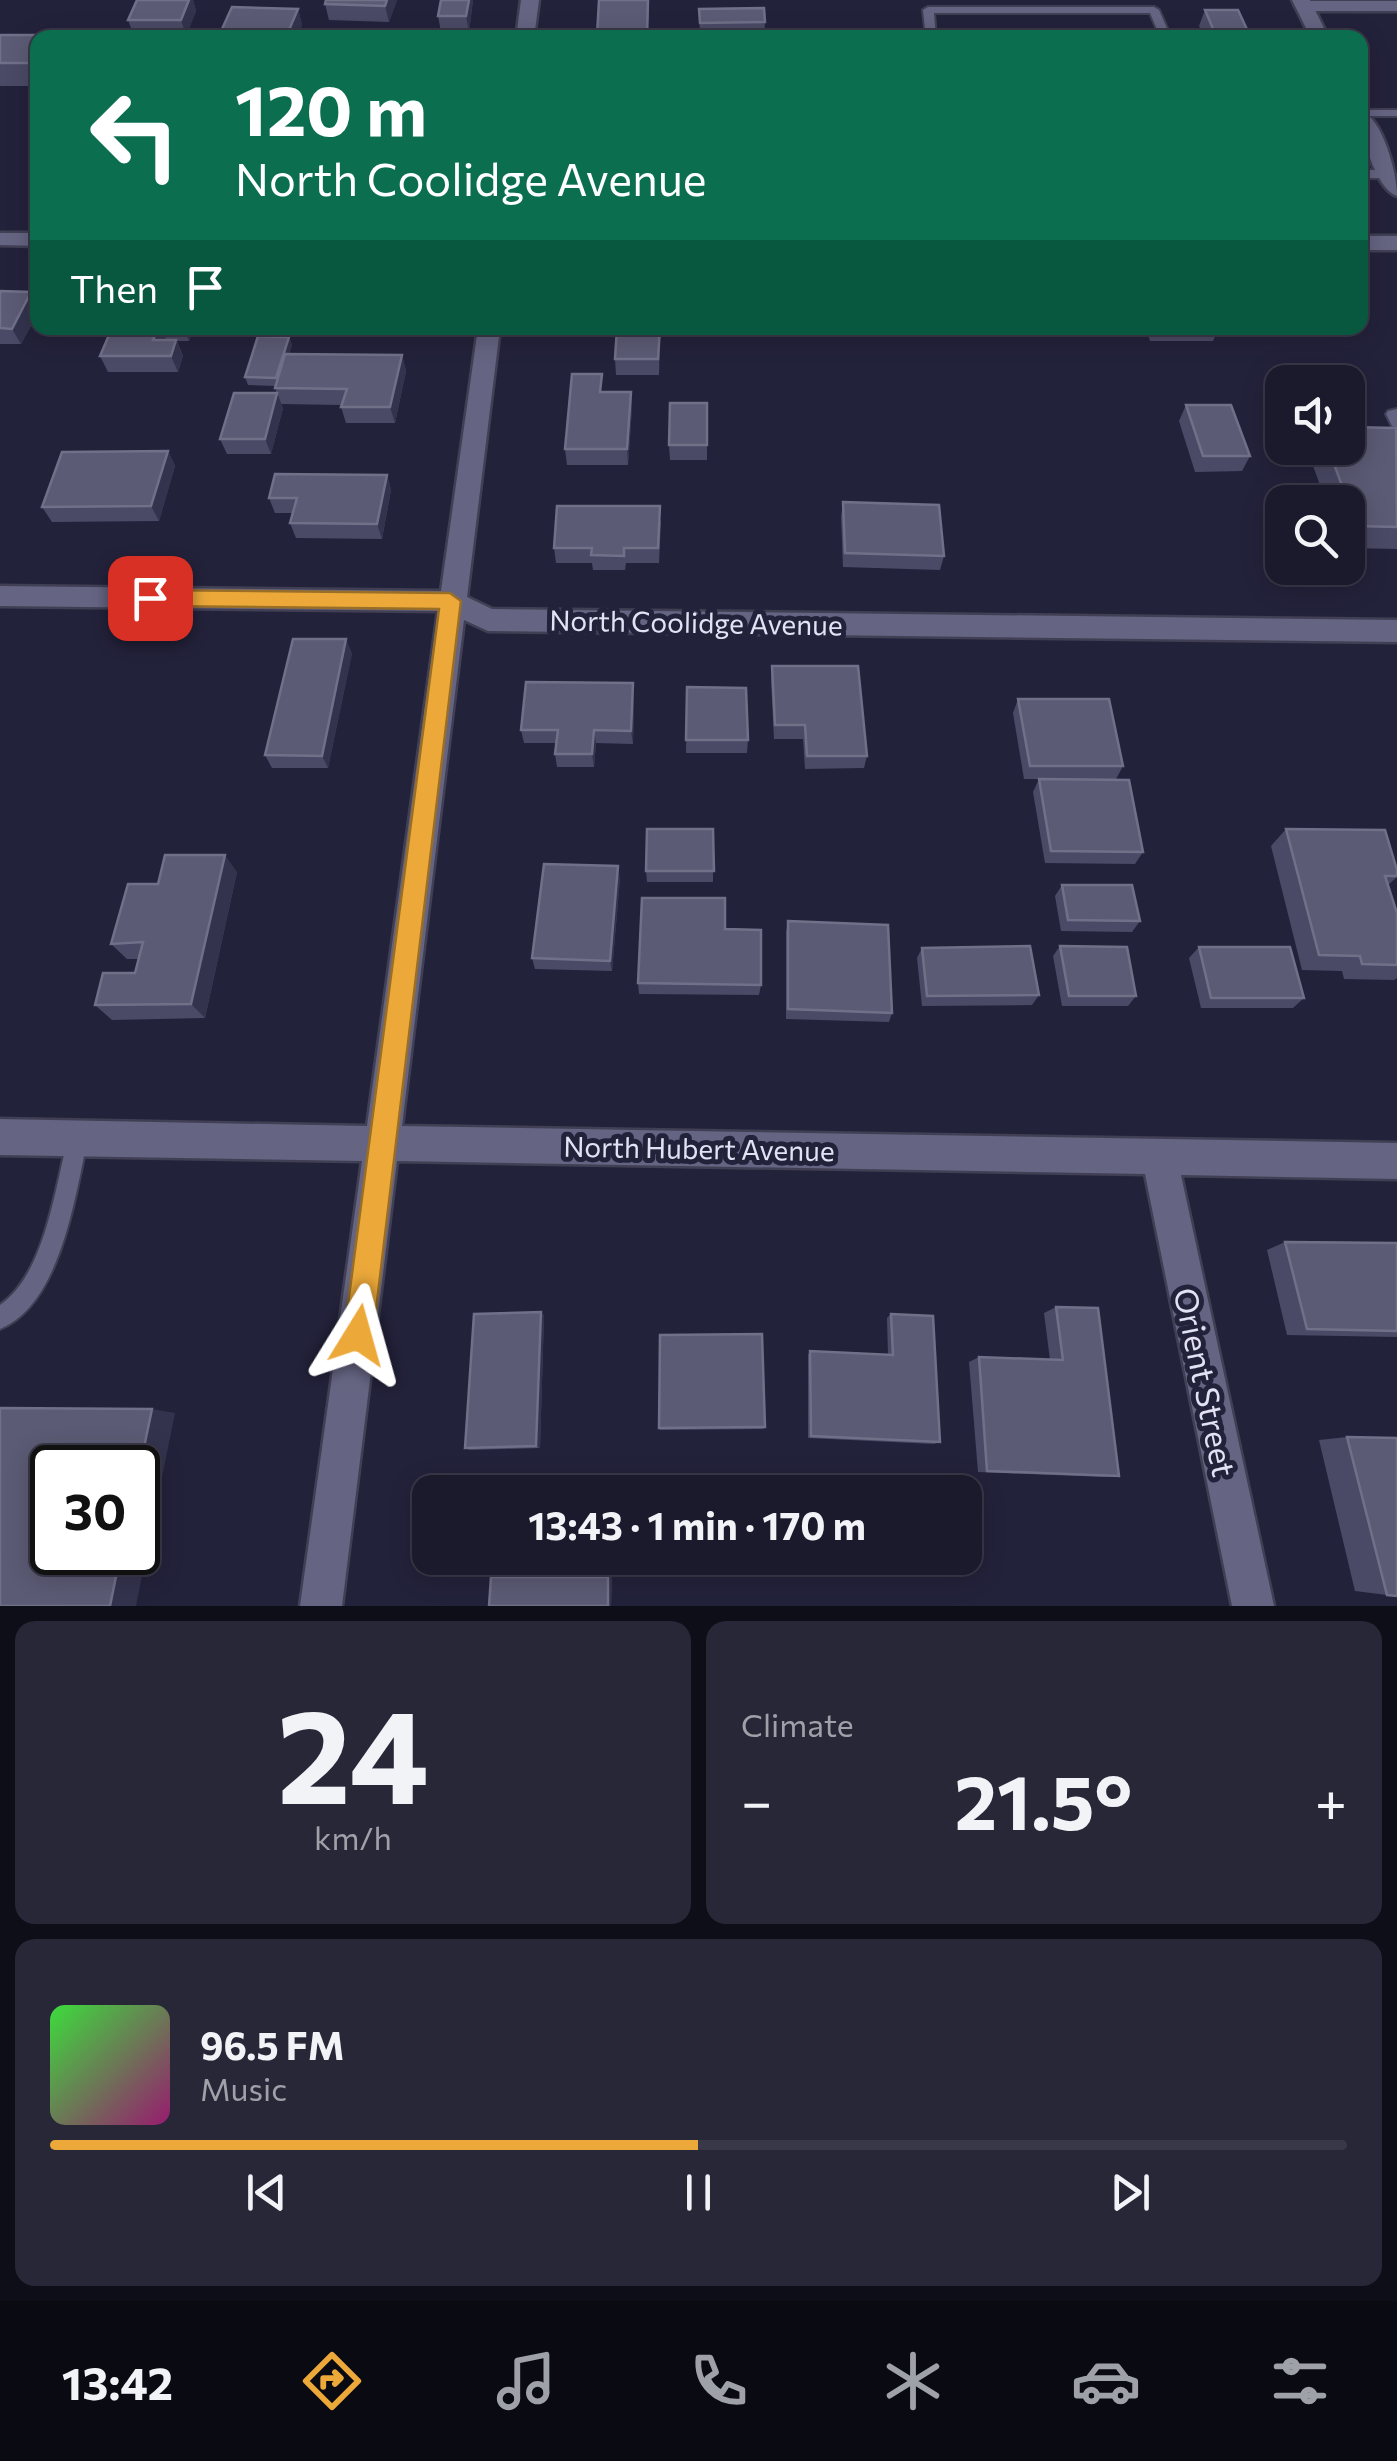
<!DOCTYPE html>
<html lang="en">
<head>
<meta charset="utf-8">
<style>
	body { margin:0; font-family:Commissioner,sans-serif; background:#272738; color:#f1f3f6; height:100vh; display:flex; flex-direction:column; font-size:38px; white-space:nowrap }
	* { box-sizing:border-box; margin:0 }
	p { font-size:32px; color:#9fa1a9 }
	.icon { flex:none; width:55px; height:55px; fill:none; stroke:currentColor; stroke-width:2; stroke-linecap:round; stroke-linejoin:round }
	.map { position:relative; height:1606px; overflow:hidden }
	.panel { display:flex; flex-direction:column; gap:15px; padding:15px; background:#0e0e18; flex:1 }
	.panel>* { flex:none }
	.top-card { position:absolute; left:30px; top:30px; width:1338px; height:305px; border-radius:20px; box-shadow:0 5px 25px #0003,0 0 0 2px #383848; background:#0b6e4f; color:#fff; overflow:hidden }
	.fabs { position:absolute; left:1265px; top:365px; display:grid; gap:20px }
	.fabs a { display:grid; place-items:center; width:100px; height:100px; border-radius:20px; background:#1a1a2c; box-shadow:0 5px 25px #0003,0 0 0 2px #383848; font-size:50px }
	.speed { position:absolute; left:30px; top:1445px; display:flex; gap:20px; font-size:50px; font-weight:700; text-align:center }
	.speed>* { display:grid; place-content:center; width:130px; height:130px; border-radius:50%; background:#1a1a2c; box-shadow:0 5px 25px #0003,0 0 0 2px #383848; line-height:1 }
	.speed .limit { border:5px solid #111; border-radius:15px; background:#fff; color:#111 }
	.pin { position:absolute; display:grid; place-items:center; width:85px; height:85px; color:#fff; margin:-42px; border-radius:20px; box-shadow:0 5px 15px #0006 }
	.me { position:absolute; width:110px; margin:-55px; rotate:8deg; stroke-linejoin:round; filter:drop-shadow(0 0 8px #0008) }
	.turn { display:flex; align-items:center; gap:35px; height:210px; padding:0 40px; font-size:45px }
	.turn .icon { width:130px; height:130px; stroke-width:2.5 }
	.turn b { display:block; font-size:70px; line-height:85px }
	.then { display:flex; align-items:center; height:95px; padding:0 40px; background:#0003; gap:20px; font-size:38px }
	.big { font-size:75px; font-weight:700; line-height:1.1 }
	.panel .tile { flex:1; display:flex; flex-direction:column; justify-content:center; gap:15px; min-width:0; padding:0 35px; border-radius:20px; background:#272738 }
	.panel .dial { align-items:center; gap:0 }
	.dial b { font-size:130px; line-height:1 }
	.song { display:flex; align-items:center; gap:30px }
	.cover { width:120px; height:120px; border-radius:15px; background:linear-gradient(135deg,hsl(120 70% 55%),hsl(320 70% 35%)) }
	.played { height:10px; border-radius:5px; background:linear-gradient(90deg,#eca93a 50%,#383848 50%) }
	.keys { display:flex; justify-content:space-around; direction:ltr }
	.heat { display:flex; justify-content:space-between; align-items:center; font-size:55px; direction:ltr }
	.panel .tiles { flex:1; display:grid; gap:15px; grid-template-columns:1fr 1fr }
	.tile:last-child { grid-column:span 2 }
	.trip { position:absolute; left:412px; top:1475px; width:570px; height:100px; border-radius:20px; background:#1a1a2c; box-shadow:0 5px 25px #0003,0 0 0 2px #383848; font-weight:700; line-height:100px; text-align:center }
	.tab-bar { display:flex; height:160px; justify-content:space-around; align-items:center; background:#0a0a12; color:#9fa1a9 }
	.tab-bar .icon { width:70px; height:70px }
	.tab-bar .on { color:#eca93a }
	.tab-bar b { font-size:45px; color:#f1f3f6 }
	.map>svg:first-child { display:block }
</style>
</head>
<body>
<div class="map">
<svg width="1397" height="1606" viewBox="0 0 1397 1606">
	<rect width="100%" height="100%" fill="#23223b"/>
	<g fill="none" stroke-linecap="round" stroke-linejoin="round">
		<defs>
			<g id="lane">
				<path d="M928,7H1154L1159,10L1170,35L1168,38C1140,38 1067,44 1046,34L1051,31L1158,32L1150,13H934L936,38H926L923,10Z"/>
				<rect x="1360" y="110" width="37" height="6"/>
				<path d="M1360,170H1389L1395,174L1389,178H1360Z"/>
				<path d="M1397,409V428L1392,426L1386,414L1388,411Z"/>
				<path d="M78,1128L85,1131L88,1138C75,1195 61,1304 0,1329V1305C45,1274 55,1188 68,1138L71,1131Z"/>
			</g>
			<g id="street">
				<path d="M521,0H539L534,38H516Z"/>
				<path d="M1397,1V11H1304L1295,6L1304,1Z"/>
				<path d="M0,233H38V246L0,245Z"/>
				<rect x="1360" y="236" width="37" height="14"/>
				<path d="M478,328H500L467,597L492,609L1397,620V642L488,631L464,620L402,1126L1397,1143V1179L1181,1175L1274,1606H1232L1145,1174L397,1161L342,1606H300L362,1161L0,1155V1119L367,1126L438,611L0,606V586L441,591Z"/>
			</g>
			<g id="secondary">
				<path d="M1292,0H1310L1329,38H1311Z"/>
				<path d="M1360,110C1383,118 1397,174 1397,196C1375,189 1360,132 1360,110Z"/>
			</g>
		</defs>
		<use href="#lane" stroke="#403f54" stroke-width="4"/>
		<use href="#street" stroke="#403f54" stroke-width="5"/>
		<use href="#secondary" stroke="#403f54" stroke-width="5"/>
		<use href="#lane" fill="#656482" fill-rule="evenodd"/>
		<use href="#street" fill="#656482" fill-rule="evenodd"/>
		<use href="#secondary" fill="#656482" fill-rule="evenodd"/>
	</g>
	<g fill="#4b4a66">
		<path d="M137,0H193L196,11L186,36H134L128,20Z"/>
		<path d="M397,0L389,22L329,20L325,4Z"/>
		<path d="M473,0L469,32H441L438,16Z"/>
		<path d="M599,0H649L648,38H597Z"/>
		<path d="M298,9L302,25L297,38H225L222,29Z"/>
		<path d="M699,9L765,22L764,38H700Z"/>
		<path d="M1205,10L1251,38H1205L1199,26Z"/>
		<path d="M0,35L38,38V86H0Z"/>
		<path d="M0,291L38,303V313L21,344H0Z"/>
		<path d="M112,328H194L189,341H177L183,356L178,372H108L100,356Z"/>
		<path d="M1146,328H1219L1213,341H1150Z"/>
		<path d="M289,337L292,345L289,354L402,355L406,371L395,423H346L341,407L342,405L281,404L275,388L276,386L248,385L245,377Z"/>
		<path d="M660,337L659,375H616L615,359Z"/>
		<path d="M603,392H631L632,408L628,465H567L565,449Z"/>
		<path d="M707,403V460H670L669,445Z"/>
		<path d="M1186,405L1250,456L1242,471L1195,472L1179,421Z"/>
		<path d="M283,408L271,454H227L220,439Z"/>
		<path d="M1397,430V549L1348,548V502H1326L1307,449L1308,448H1348Z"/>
		<path d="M168,451L175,466L159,521L52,522L42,507Z"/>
		<path d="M387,475L391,490L382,539L296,538L290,523L293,513H275L269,498Z"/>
		<path d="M843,502L944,556L940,570L843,567L841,517Z"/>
		<path d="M661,521L659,563H626L625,570H593L592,563H556L554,548Z"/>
		<path d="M352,653L328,768H272L265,755Z"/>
		<path d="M772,666L867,756L864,768L805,769L803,739H774L771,680Z"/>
		<path d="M687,687L748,740L747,753H686Z"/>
		<path d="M634,697L633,744L596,743L594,767H557L555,754L556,743H524L521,730Z"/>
		<path d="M1018,699L1123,766L1116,779H1024L1013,713Z"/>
		<path d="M1039,779L1143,852L1135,864L1045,863L1033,792Z"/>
		<path d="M713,829V882H647L646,871Z"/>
		<path d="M1286,829L1397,870V877L1388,885L1397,913V978L1394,980L1344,979L1342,971L1302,970L1271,846Z"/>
		<path d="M237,872L205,1018L112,1020L95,1005L135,973L139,959H127L111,944L158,884Z"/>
		<path d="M620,878L612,971L535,969L532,958Z"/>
		<path d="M1062,885L1140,921L1132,932L1061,931L1055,896Z"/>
		<path d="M788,921L892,1013L889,1022L786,1019V932Z"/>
		<path d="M725,929L761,985L759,995L639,994L638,983Z"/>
		<path d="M1060,946L1136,996L1128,1006H1062L1053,956Z"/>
		<path d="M1199,947L1304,998L1293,1008H1201L1189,958Z"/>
		<path d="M922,948L1039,995L1032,1005L922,1006L917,958Z"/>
		<path d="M1285,1242L1397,1243V1337L1287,1335L1267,1250Z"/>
		<path d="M1056,1307L1119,1476L1104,1477L978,1472L969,1362L979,1357L1050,1360L1044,1313Z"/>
		<path d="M541,1312L544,1316L540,1448L470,1450L465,1448Z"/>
		<path d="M891,1314L940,1442L934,1444L808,1438V1355L810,1351L888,1355L887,1318Z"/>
		<path d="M765,1427L763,1429L660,1430L659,1428Z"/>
		<path d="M1347,1437L1387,1595L1355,1591L1319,1440Z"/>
		<path d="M499,1574H612L611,1606H489L491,1577Z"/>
	</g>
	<g fill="#34334e">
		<path d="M189,0H193L196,11L186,36L181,20Z"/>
		<path d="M387,0H397L389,22L385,6Z"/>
		<path d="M469,0H473L469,32L466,16Z"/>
		<path d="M298,9L302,25L297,38H291L289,30Z"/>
		<path d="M38,47V82L29,63Z"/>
		<path d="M31,292L38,303V313L21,344L12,329Z"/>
		<path d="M158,328H160L167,341L153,340Z"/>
		<path d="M183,328H194L189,341Z"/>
		<path d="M289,337L292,345L279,386L276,378Z"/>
		<path d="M176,340L183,356L178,372L171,356Z"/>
		<path d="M402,355L406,371L395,423L390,407Z"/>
		<path d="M631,392L632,408L628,465L627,449Z"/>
		<path d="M277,393L283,408L271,454L265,439Z"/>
		<path d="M168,451L175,466L159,521L151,506Z"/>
		<path d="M387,475L391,490L382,539L377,524Z"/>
		<path d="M346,639L352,653L328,768L322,756Z"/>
		<path d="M633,683L634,697L633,744L631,731Z"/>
		<path d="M594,730L596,743L594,767L592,754Z"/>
		<path d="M225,855L237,872L205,1018L191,1004Z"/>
		<path d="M618,866L620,878L612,971L610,961Z"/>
		<path d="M541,1312L544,1316L540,1448L536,1446Z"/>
		<path d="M152,1409L175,1413L136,1606H110L121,1552H138V1476Z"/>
		<path d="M612,1574L611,1606H608V1577Z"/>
	</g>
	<g fill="#5c5b75" stroke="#717089" stroke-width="2.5">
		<path d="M137,0H189L181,20H128Z"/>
		<path d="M326,0H387L385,6L325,4Z"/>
		<path d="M441,0H469L466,16H438Z"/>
		<path d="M599,0H648L647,35L597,36Z"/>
		<path d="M232,7L298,9L289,30L222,29Z"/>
		<path d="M764,8L765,22L700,23L699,9Z"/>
		<path d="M1205,10H1238L1251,38H1217Z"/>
		<path d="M0,35H44L43,38H38V47L29,63H0Z"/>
		<path d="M0,291L31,292L12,329L0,328Z"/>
		<path d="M112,328H158L153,340H176L171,356H100Z"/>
		<path d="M617,328H660L658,359H615Z"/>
		<path d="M258,336L289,337L276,378L245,377Z"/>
		<path d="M285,354L402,355L390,407H341L347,389L275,388Z"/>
		<path d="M572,374H602L600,392H631L627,449H565Z"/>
		<path d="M234,393H277L265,439H220Z"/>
		<path d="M670,403H707V445H669Z"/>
		<path d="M1186,405H1231L1250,456H1203Z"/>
		<path d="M1348,427L1396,428L1397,527L1357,526L1328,448H1348Z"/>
		<path d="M168,451L151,506L42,507L62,452Z"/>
		<path d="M275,474L387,475L377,524L290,523L297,498H269Z"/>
		<path d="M843,502L939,505L944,556L845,553Z"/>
		<path d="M557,506H660L658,548H624V556L591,555L592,548H554Z"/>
		<path d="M293,639H346L322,756L265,755Z"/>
		<path d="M772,666H858L867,756H807L805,725H775Z"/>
		<path d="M526,682L633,683L631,731L594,730L592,754H555L558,730H521Z"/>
		<path d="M687,687L746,688L748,740H686Z"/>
		<path d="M1018,699H1109L1123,766H1030Z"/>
		<path d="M1039,779L1129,780L1143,852L1051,851Z"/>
		<path d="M647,829H713L714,871H646Z"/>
		<path d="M1286,829L1385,830L1397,870V876H1385L1397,913V965L1362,964L1360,956L1319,955Z"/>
		<path d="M165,855H225L191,1004L95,1005L103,973H135L143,942L111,944L128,884H158Z"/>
		<path d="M544,864L618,866L610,961L532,958Z"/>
		<path d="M1062,885H1132L1140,921L1068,920Z"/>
		<path d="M642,898H725V929L761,930V985L638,983Z"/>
		<path d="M788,921L888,925L892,1013L788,1009Z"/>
		<path d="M1030,946L1039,995L927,996L922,948Z"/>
		<path d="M1060,946L1127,947L1136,996H1069Z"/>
		<path d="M1199,947H1290L1304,998H1211Z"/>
		<path d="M1285,1242L1397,1243V1331L1307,1329Z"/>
		<path d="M1056,1307L1098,1308L1119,1476L987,1471L979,1357L1063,1360Z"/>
		<path d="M541,1312L536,1446L465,1448L474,1314Z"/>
		<path d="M891,1314L933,1316L940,1442L811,1436L810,1351L893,1355Z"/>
		<path d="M762,1334L765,1427L659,1428L660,1335Z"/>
		<path d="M0,1408L152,1409L138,1476V1468H52V1552H121L110,1606H0Z"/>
		<path d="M1347,1437L1397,1438V1596L1387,1595Z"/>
		<path d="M491,1577H608V1606H489Z"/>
	</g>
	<path fill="#eca93a" stroke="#996e26" stroke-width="2.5" d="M150,590L450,593L461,601L373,1335L368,1345L358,1349L348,1345L344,1335L439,609L150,606L140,598Z"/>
	<g text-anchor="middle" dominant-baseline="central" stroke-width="10" stroke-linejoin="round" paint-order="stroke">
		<g font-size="28" fill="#e2e2f4" stroke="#23223b">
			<text transform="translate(696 622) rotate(1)">North Coolidge Avenue</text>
			<text transform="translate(699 1148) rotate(1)">North Hubert Avenue</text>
		</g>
		<g font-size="32" fill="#e2e2f4" stroke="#23223b">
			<text transform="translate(1206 1382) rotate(78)">Orient Street</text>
		</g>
	</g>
</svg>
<div class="fabs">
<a><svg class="icon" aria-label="sound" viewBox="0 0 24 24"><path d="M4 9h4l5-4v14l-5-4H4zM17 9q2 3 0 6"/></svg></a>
<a><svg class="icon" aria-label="search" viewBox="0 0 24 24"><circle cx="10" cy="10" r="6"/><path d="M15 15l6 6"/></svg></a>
</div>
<div class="speed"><div class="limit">30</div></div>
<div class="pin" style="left:150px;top:598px;background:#d93025"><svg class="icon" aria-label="arrive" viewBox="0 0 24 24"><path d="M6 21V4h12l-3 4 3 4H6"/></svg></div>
<svg class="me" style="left:358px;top:1335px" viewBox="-20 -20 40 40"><path d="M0-17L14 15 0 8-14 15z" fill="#eca93a" stroke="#fff" stroke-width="4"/></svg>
<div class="trip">13:43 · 1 min · 170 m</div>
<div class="top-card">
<div class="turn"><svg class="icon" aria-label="left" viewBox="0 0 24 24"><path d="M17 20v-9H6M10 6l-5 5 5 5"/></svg><div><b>120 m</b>North Coolidge Avenue</div></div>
<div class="then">Then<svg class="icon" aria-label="arrive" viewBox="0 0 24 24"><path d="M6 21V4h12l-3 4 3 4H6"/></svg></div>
</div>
</div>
<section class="panel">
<div class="tiles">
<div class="tile dial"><b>24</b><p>km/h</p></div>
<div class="tile"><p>Climate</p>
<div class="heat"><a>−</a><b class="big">21.5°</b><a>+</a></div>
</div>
<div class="tile">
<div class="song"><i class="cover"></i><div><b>96.5 FM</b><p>Music</p></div></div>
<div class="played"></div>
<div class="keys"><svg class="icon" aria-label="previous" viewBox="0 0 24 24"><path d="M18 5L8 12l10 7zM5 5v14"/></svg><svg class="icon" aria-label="pause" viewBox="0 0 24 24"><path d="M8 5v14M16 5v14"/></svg><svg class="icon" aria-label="next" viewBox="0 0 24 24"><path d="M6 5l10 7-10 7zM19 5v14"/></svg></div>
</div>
</div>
</section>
<nav class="tab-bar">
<b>13:42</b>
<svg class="icon on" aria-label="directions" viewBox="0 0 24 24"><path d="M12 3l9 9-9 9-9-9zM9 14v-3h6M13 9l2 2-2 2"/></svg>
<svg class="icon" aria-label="music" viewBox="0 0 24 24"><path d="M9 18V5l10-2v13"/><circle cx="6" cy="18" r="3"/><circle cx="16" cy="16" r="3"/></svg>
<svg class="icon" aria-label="phone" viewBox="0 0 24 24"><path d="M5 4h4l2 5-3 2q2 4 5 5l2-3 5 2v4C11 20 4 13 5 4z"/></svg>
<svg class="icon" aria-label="climate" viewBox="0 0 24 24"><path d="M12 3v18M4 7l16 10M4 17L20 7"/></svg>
<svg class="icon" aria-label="car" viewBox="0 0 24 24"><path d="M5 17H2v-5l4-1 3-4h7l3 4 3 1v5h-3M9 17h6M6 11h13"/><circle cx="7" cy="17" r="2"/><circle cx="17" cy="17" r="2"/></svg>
<svg class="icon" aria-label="filters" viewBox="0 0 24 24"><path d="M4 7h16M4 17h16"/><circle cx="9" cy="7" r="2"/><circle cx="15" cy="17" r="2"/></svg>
</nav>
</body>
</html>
